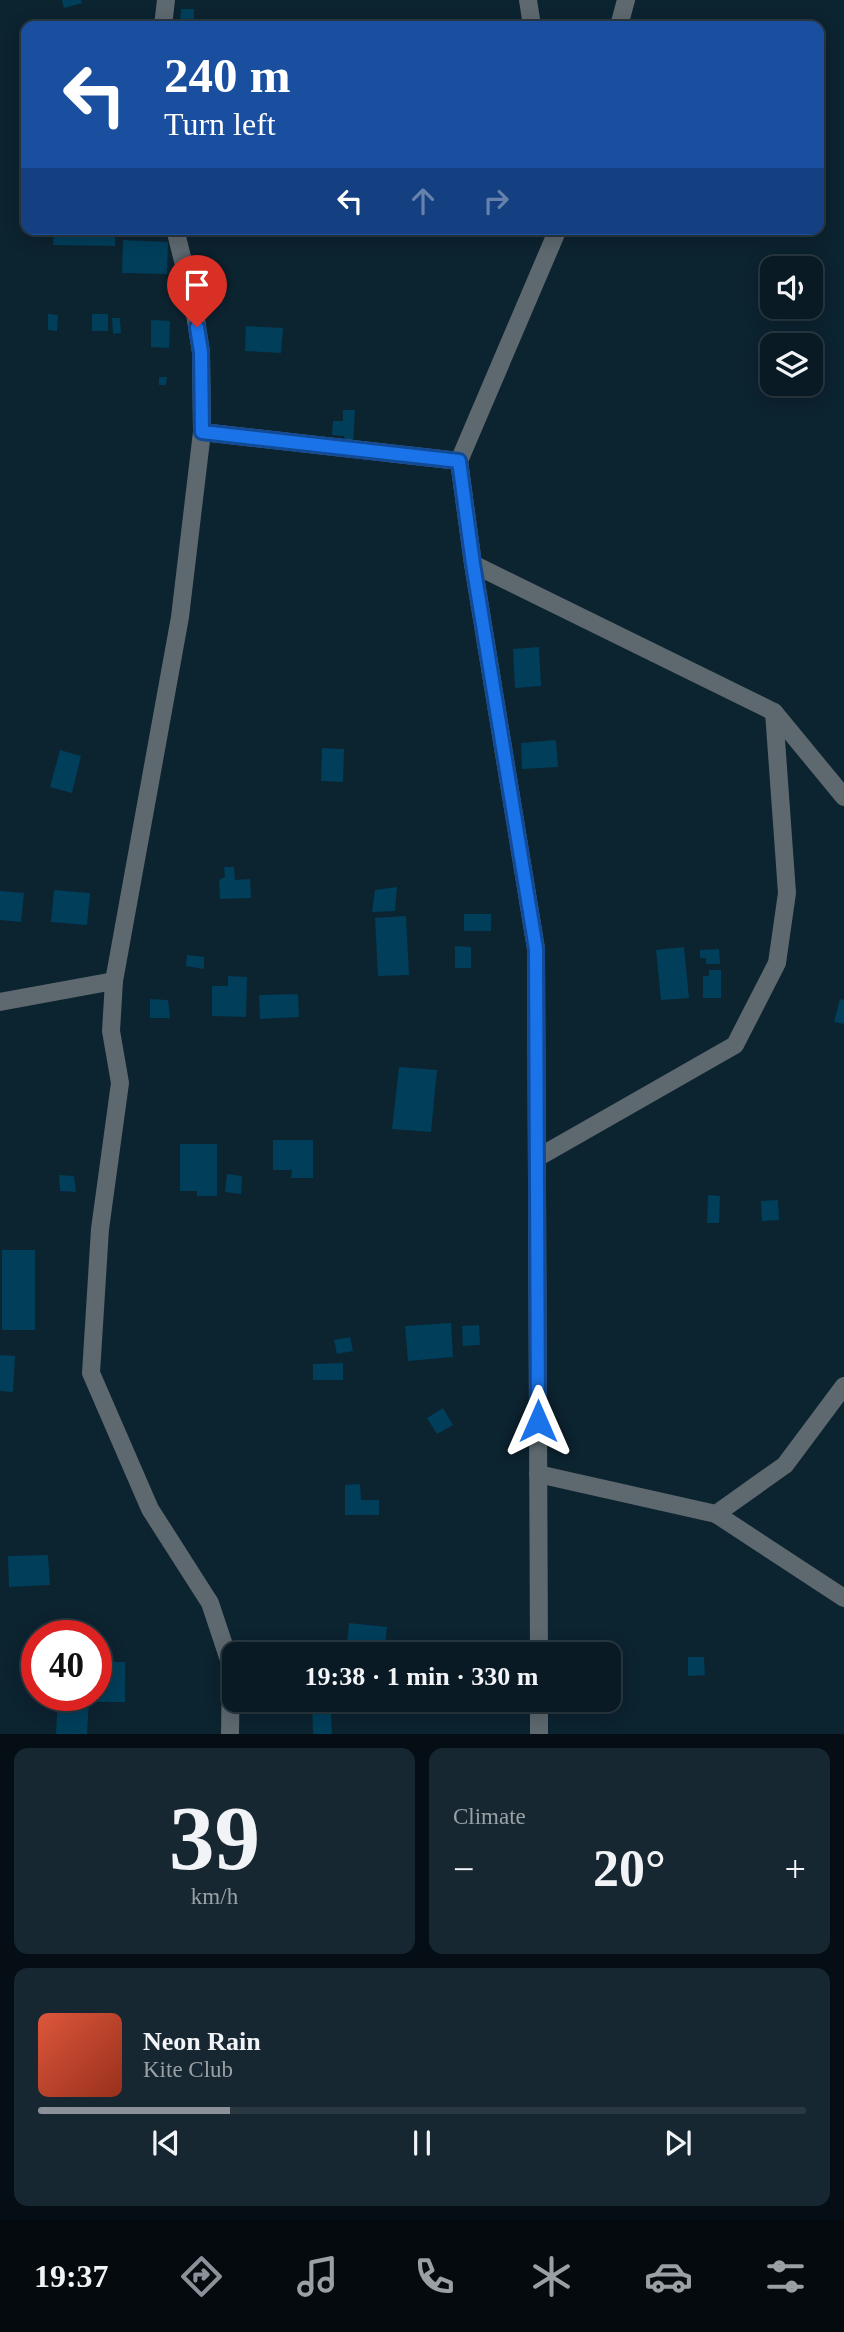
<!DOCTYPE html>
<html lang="en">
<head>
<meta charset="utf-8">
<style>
	body { margin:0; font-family:Georgia,serif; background:#172731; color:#f1f3f6; height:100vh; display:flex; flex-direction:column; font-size:26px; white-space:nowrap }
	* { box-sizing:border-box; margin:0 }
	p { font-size:23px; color:#99a1a6 }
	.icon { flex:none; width:38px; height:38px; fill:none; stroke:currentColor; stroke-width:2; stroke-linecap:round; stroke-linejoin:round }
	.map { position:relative; height:1734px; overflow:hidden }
	.side { display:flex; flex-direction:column; gap:14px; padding:14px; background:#050e14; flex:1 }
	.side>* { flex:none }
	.top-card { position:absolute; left:21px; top:21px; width:803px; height:214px; border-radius:14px; box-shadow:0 4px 18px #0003,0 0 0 2px #293841; background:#1a4fa0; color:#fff; overflow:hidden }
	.controls { position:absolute; left:760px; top:256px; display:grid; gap:14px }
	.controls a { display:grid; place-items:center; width:63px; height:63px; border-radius:14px; background:#091a24; box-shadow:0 4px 18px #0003,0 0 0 2px #293841; font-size:35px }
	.speed { position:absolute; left:21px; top:1620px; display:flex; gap:14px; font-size:35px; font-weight:700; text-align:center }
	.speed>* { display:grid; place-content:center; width:91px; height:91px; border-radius:50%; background:#091a24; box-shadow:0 4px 18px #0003,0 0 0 2px #293841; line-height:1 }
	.speed .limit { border:10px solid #d22; background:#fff; color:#111 }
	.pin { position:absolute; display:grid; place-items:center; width:60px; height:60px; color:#fff; margin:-72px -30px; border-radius:50% 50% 50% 0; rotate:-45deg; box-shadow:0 0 7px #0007 }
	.pin .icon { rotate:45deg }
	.me { position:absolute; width:77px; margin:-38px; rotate:0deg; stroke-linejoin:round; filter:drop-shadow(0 0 5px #0008) }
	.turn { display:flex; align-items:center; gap:24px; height:147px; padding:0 28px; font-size:32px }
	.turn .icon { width:91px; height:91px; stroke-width:2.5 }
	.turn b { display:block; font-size:49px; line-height:60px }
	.lanes { display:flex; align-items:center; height:66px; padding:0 28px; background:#0003; justify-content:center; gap:35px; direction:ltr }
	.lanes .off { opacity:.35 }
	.big { font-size:52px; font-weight:800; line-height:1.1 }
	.side .tile { flex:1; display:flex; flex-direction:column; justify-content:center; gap:10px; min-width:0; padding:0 24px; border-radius:14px; background:#172731 }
	.side .dial { align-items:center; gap:0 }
	.dial b { font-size:91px; line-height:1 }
	.song { display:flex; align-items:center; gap:21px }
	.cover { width:84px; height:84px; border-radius:10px; background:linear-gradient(135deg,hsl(10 70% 55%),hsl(10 70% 35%)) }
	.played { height:7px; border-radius:4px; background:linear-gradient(90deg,#8c9099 25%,#293841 25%) }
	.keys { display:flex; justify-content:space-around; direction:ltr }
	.heat { display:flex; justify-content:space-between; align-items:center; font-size:38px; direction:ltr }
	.side .tiles { flex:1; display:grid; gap:14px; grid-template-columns:1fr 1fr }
	.tile:last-child { grid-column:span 2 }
	.trip { position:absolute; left:222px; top:1642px; width:399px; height:70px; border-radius:14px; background:#091a24; box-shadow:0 4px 18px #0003,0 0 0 2px #293841; font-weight:800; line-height:70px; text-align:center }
	.menu { display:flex; height:112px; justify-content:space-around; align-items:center; background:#040a0e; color:#99a1a6 }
	.menu .icon { width:49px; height:49px }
	.menu .selected { color:#8c9099 }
	.menu b { font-size:32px; color:#f1f3f6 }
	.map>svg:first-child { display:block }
</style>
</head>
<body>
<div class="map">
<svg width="844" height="1734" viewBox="0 0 844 1734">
	<rect width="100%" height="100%" fill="#0c2330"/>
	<g fill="#003e5a">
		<path d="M62,0H81L82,3L64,8Z"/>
		<path d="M181,9H194V22H180Z"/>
		<path d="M54,229H115V246L53,245Z"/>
		<path d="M123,240L168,242L167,274L122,273Z"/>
		<path d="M171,270L186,271L185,297H170Z"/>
		<path d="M48,314L58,315L57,331L48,330Z"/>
		<rect x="92" y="314" width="16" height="17"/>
		<path d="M112,318H120L121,333L113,334Z"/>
		<path d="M151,320L170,321L169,348L151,347Z"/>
		<path d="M246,326L283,328L281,353L245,351Z"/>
		<path d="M159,377H167L166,385H159Z"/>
		<path d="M343,410H355L353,445H344V436L332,435L333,421H343Z"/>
		<path d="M539,647L541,686L515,688L513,649Z"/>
		<path d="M556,740L558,767L522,769L521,743Z"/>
		<path d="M322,748L344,749L343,782L321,781Z"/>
		<path d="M60,750L81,756L72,793L50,787Z"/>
		<path d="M224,867H234L235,880L250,879L251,898L220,899L219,880L225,877Z"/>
		<path d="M397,887L395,911L372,912L375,890Z"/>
		<path d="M54,890L90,893L87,925L51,922Z"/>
		<path d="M0,891L24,893L21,922L0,920Z"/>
		<rect x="464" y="914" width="27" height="17"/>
		<path d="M406,916L409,975L378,976L375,918Z"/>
		<path d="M455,946L471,947V968H455Z"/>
		<path d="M684,947L689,998L661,1000L656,950Z"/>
		<path d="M719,949L720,964H706V958H700V950Z"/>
		<path d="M187,955L204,957V969L186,966Z"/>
		<path d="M709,970H721V998H703V976H709Z"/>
		<path d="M228,976L247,977L246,1017L212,1016V986H228Z"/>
		<path d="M298,994L299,1017L260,1019L259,995Z"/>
		<path d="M150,999L168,1000L170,1018H150Z"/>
		<path d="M840,999L844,1000V1024L834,1022Z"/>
		<path d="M399,1067L437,1070L431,1132L392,1129Z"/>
		<path d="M273,1140H313V1178H291L292,1170H273Z"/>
		<path d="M180,1144H217V1196H197V1191H180Z"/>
		<path d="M227,1174L242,1176L241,1194L225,1192Z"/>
		<path d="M59,1175L74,1176L76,1192L60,1191Z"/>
		<path d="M708,1195L720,1196L719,1223H707Z"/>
		<path d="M778,1200L779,1220L762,1221L761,1201Z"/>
		<rect x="2" y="1250" width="33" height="80"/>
		<path d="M451,1323L453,1357L408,1361L405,1326Z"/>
		<path d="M479,1325L480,1345L463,1346L462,1326Z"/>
		<path d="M350,1337L353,1351L337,1354L334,1340Z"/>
		<path d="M0,1355L15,1356L13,1392L0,1391Z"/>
		<path d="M343,1363V1380H313V1364Z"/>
		<path d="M443,1408L453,1425L437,1434L427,1418Z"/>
		<path d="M360,1484L361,1500H379V1515H345V1485Z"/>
		<path d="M48,1555L50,1585L9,1587L8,1556Z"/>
		<path d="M349,1623L387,1627L384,1654H346Z"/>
		<path d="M688,1657H704L705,1675L688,1676Z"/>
		<path d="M96,1662H125V1702H90V1696H96Z"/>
		<path d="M58,1697L89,1699L87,1734H56Z"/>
		<path d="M330,1699L332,1734H313L312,1700Z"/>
		<path d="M416,1699H450L449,1710L416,1709Z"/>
	</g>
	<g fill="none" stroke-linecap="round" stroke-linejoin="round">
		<g stroke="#5d686f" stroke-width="18">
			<path d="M528,0L532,26"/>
			<path d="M163,26L166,0"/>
			<path d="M619,26L626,0"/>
			<path d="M175,229L193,301L201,352L202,432L180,617L114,981L111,1031L120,1083L100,1229L91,1373L150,1509L210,1603L231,1666L230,1734"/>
			<path d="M202,432L459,461L558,229"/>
			<path d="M473,564L774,712L844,797"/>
			<path d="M0,1002L114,981"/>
			<path d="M537,1158L735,1045L777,963L787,893L774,712"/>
			<path d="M538,1474L716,1514L785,1465L844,1386"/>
			<path d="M716,1514L844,1598"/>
		</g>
		<g stroke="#5d686f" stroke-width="18">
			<path d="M459,461L473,564L536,949L539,1654"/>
			<path d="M539,1699V1734"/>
		</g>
	</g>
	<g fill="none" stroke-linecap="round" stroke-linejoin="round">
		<defs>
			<path id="route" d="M197,327L201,352L202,432L459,461L473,564L536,949L538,1421"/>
		</defs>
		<use href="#route" stroke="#114b97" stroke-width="18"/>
		<use href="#route" stroke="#1a73e8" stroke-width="12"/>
	</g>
</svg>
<div class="controls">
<a><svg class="icon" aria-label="sound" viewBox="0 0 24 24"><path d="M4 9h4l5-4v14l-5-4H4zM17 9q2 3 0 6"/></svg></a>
<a><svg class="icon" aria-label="layers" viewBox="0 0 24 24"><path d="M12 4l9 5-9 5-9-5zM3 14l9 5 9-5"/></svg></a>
</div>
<div class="speed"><div class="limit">40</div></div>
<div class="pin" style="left:197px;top:327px;background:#d93025"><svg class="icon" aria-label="arrive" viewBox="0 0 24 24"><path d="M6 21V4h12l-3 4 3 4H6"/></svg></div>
<svg class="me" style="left:538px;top:1421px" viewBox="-20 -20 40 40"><path d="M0-17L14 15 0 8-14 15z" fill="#1a73e8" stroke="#fff" stroke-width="4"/></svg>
<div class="trip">19:38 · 1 min · 330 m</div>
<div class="top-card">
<div class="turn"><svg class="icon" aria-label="left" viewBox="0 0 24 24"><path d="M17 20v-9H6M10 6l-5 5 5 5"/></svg><div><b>240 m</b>Turn left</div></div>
<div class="lanes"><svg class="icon" aria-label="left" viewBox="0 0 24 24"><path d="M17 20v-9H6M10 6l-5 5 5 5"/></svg><svg class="icon off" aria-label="ahead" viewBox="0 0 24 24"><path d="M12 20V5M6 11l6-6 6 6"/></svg><svg class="icon off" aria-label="right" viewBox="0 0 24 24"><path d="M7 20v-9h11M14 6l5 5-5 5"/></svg></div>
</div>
</div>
<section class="side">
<div class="tiles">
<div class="tile dial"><b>39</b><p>km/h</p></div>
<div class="tile"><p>Climate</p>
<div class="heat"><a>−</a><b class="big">20°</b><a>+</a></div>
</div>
<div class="tile">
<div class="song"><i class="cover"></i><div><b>Neon Rain</b><p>Kite Club</p></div></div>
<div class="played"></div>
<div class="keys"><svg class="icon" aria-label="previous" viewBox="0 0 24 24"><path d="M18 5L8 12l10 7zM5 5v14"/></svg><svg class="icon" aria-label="pause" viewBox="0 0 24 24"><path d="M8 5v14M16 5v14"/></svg><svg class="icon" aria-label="next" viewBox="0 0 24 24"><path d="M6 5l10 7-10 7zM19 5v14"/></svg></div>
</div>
</div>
</section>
<nav class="menu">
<b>19:37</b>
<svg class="icon selected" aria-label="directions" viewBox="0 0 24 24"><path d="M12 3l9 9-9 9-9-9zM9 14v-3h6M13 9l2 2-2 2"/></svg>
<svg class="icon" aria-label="music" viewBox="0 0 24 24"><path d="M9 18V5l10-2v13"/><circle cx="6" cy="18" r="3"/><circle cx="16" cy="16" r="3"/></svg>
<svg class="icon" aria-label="phone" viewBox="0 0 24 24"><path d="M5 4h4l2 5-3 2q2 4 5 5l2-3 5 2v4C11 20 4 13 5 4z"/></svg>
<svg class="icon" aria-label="climate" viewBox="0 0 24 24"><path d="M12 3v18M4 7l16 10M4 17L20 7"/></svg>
<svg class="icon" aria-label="car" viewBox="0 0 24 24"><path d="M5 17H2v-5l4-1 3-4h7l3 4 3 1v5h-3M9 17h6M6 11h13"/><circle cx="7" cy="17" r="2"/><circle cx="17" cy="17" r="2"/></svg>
<svg class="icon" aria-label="filters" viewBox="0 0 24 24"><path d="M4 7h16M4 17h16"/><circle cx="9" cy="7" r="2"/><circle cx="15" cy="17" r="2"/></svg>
</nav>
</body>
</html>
